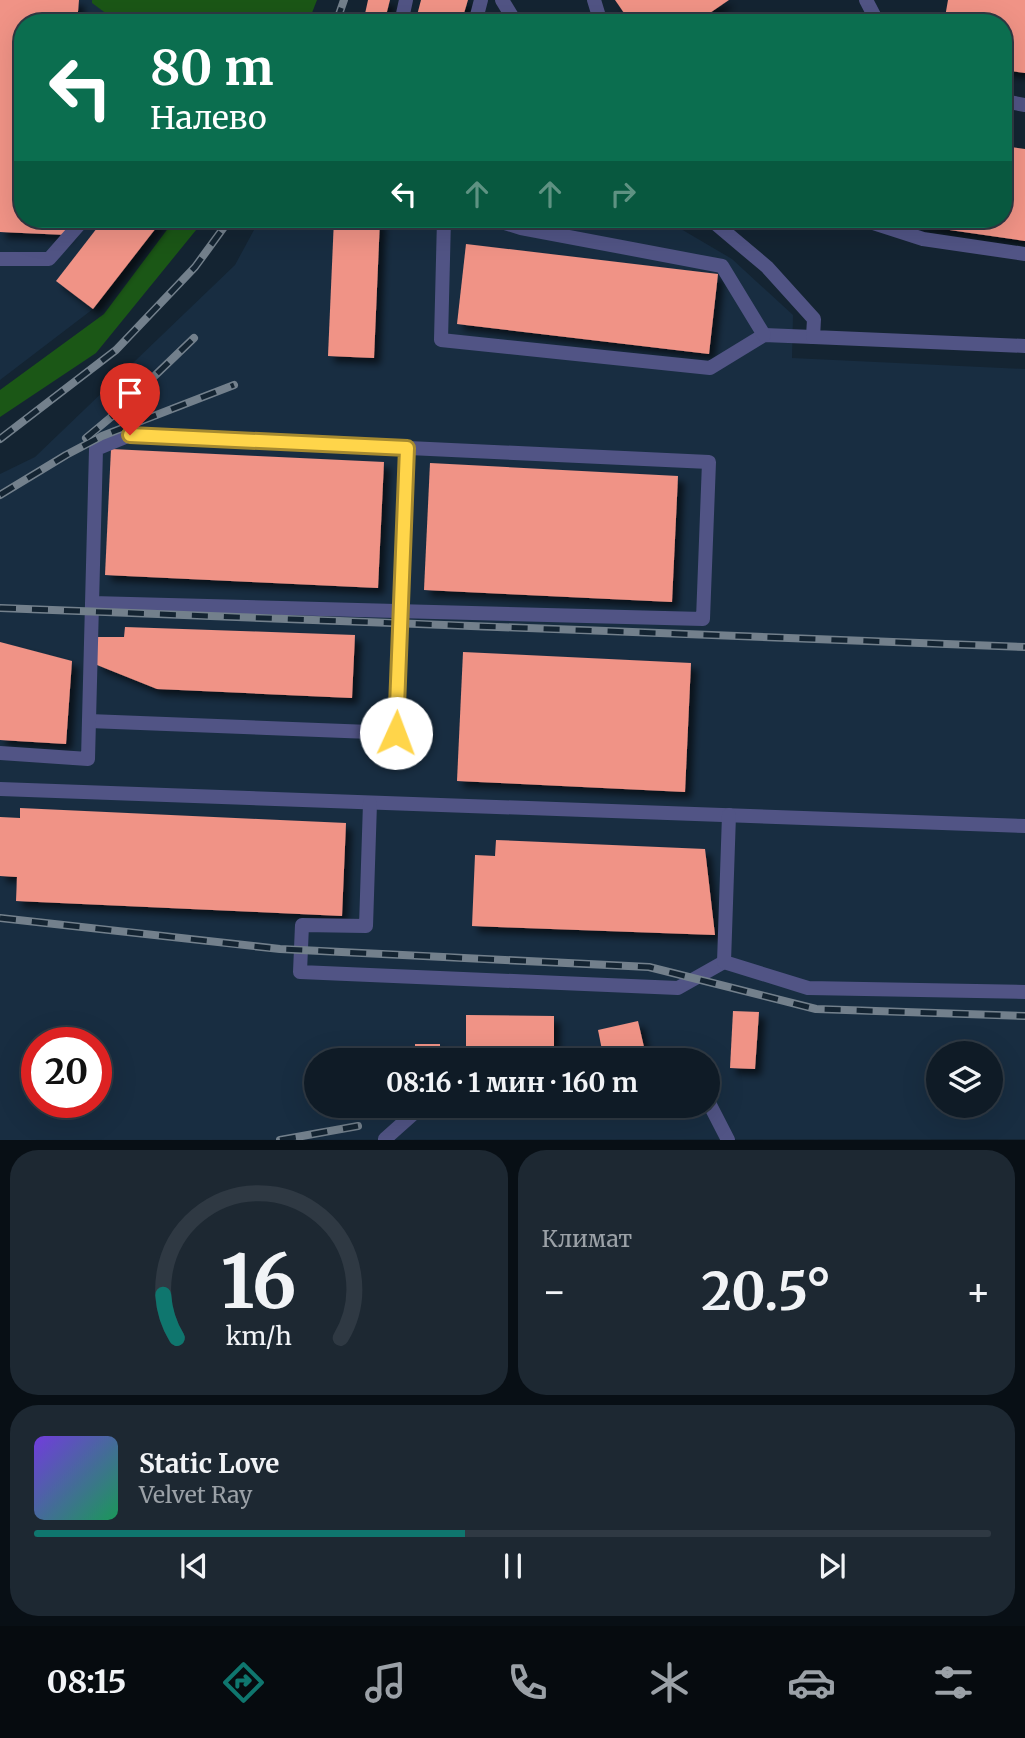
<!DOCTYPE html>
<html lang="ru">
<head>
<meta charset="utf-8">
<style>
	body { margin:0; font-family:Merriweather,serif; background:#1d2832; color:#f1f3f6; height:100vh; display:flex; flex-direction:column; font-size:26px; white-space:nowrap }
	* { box-sizing:border-box; margin:0 }
	p { font-size:23px; color:#9ba1a7 }
	.icon { flex:none; width:38px; height:38px; fill:none; stroke:currentColor; stroke-width:2; stroke-linecap:round; stroke-linejoin:round }
	.map { position:relative; height:1140px; overflow:hidden }
	.panel { display:flex; flex-direction:column; gap:10px; padding:10px; background:#080f15; flex:1 }
	.panel>* { flex:none }
	.hud { position:absolute; left:14px; top:14px; width:998px; height:214px; border-radius:28px; box-shadow:0 7px 28px #0002,0 0 0 2px #2f3943; background:#0b6e4f; color:#fff; overflow:hidden }
	.fabs { position:absolute; left:926px; top:1041px; display:grid; gap:14px }
	.fabs a { display:grid; place-items:center; width:77px; height:77px; border-radius:50%; background:#0f1b26; box-shadow:0 7px 28px #0002,0 0 0 2px #2f3943; font-size:35px }
	.speed { position:absolute; left:21px; top:1027px; display:flex; gap:14px; font-size:35px; font-weight:700; text-align:center }
	.speed>* { display:grid; place-content:center; width:91px; height:91px; border-radius:50%; background:#0f1b26; box-shadow:0 7px 28px #0002,0 0 0 2px #2f3943; line-height:1 }
	.speed .limit { border:10px solid #d22; background:#fff; color:#111 }
	.pin { position:absolute; display:grid; place-items:center; width:60px; height:60px; color:#fff; margin:-72px -30px; border-radius:50% 50% 50% 0; rotate:-45deg; box-shadow:0 0 7px #0007 }
	.pin .icon { rotate:45deg }
	.me { position:absolute; width:77px; margin:-38px; rotate:2deg; stroke-linejoin:round; filter:drop-shadow(0 0 5px #0008) }
	.turn { display:flex; align-items:center; gap:24px; height:147px; padding:0 21px; font-size:32px }
	.turn .icon { width:91px; height:91px; stroke-width:2.5 }
	.turn b { display:block; font-size:49px; line-height:60px }
	.lanes { display:flex; align-items:center; height:66px; padding:0 21px; background:#0003; justify-content:center; gap:35px; direction:ltr }
	.lanes .off { opacity:.35 }
	.big { font-size:52px; font-weight:700; line-height:1.1 }
	.panel .widget { flex:1; display:flex; flex-direction:column; justify-content:center; gap:10px; min-width:0; padding:0 24px; border-radius:28px; background:#1d2832 }
	.panel .dial { align-items:center; gap:0 }
	.dial svg { height:182px; overflow:visible; fill:none; stroke:#2f3943; stroke-width:7; stroke-linecap:round; text-anchor:middle }
	.dial text { fill:#f1f3f6; stroke:none }
	.song { display:flex; align-items:center; gap:21px }
	.cover { width:84px; height:84px; border-radius:10px; background:linear-gradient(135deg,hsl(260 70% 55%),hsl(150 70% 35%)) }
	.played { height:7px; border-radius:4px; background:linear-gradient(90deg,#0f766e 45%,#2f3943 45%) }
	.keys { display:flex; justify-content:space-around; direction:ltr }
	.heat { display:flex; justify-content:space-between; align-items:center; font-size:38px; direction:ltr }
	.panel .tiles { flex:1; display:grid; gap:10px; grid-template-columns:1fr 1fr }
	.widget:last-child { grid-column:span 2 }
	.trip { position:absolute; left:304px; top:1048px; width:416px; height:70px; border-radius:35px; background:#0f1b26; box-shadow:0 7px 28px #0002,0 0 0 2px #2f3943; font-weight:700; line-height:70px; text-align:center }
	.tabs { display:flex; height:112px; justify-content:space-around; align-items:center; background:#060b0f; color:#9ba1a7 }
	.tabs .icon { width:49px; height:49px }
	.tabs .active { color:#0f766e }
	.tabs b { font-size:32px; color:#f1f3f6 }
	.map>svg:first-child { display:block }
</style>
</head>
<body>
<div class="map">
<svg width="1025" height="1140" viewBox="0 0 1025 1140">
	<defs>
		<filter id="shadow"><feDropShadow dx="6" dy="6" stdDeviation="3.5" flood-color="#0009"/></filter>
	</defs>
	<rect width="100%" height="100%" fill="#142432"/>
	<g fill="#182d41" fill-rule="evenodd">
		<path d="M0,0H259V23H23V219H163L93,309L0,380Z"/>
		<path d="M260,219H664L732,259L793,315L792,358L1025,369V1139L0,1140V474L35,457L235,265ZM37,1043H96V1102H37ZM938,1054H990V1106H938ZM317,1060H709V1106H317Z"/>
	</g>
	<g fill="#1b5716">
		<path d="M92,0H317L308,23H119L92,3Z"/>
		<path d="M175,219H205L96,353L0,417V390L104,314Z"/>
	</g>
	<g fill="#f09386" filter="url(#shadow)">
		<path d="M0,0H79L77,23H23V219H68L67,235L0,232Z"/>
		<path d="M368,0H390L384,23H363Z"/>
		<path d="M421,0H468L461,23H415Z"/>
		<path d="M615,0H729L695,23H631Z"/>
		<path d="M948,0H1025V73L1003,70V23H944Z"/>
		<path d="M1003,146L1025,149V241L915,225L916,219H1003Z"/>
		<path d="M104,219H163L93,309L56,281Z"/>
		<path d="M334,219H380L374,358L328,356Z"/>
		<path d="M466,244L718,274L709,354L457,324Z"/>
		<path d="M111,449L384,462L378,588L105,575Z"/>
		<path d="M430,463L678,476L672,602L424,590Z"/>
		<path d="M125,627L355,635L352,698L157,689L97,665V637H124Z"/>
		<path d="M0,642L72,661L66,744L0,740Z"/>
		<path d="M463,652L691,663L685,792L457,781Z"/>
		<path d="M20,808L346,823L342,916L16,901L17,877L0,876V817L20,818Z"/>
		<path d="M496,840L705,849L715,935L472,926L475,855L495,856Z"/>
		<path d="M733,1011L759,1012L755,1069L730,1068Z"/>
		<path d="M466,1015L554,1016V1060H466Z"/>
		<path d="M638,1021L647,1060H604L598,1030Z"/>
		<rect x="415" y="1044" width="25" height="16"/>
	</g>
	<g fill="none" stroke-linecap="round" stroke-linejoin="round">
		<g stroke="#515485" stroke-width="14">
			<path d="M502,0L516,23"/>
			<path d="M594,0L601,23"/>
			<path d="M866,0L878,23"/>
			<path d="M401,23L406,0"/>
			<path d="M475,23L481,0"/>
			<path d="M1003,101L1025,105"/>
			<path d="M444,219L441,340L710,368L764,335L813,337"/>
			<path d="M492,219L521,228L722,266L764,335"/>
			<path d="M710,219L767,267L814,319L813,337L1025,346"/>
			<path d="M861,219L923,239L1025,254"/>
			<path d="M0,259H49L84,219"/>
			<path d="M89,721L396,733L407,448"/>
			<path d="M0,753L88,759L96,449L130,435L709,462L703,619L92,603"/>
			<path d="M0,789L1025,826"/>
			<path d="M370,803L366,926L302,925L300,972L678,988L724,962"/>
			<path d="M729,815L724,962L808,988L1025,992"/>
			<path d="M709,1103L728,1140"/>
			<path d="M385,1139L422,1106"/>
		</g>
		<defs>
			<g id="rail">
				<path d="M336,23L344,0"/>
				<path d="M86,438L116,413L194,338"/>
				<path d="M0,439L116,350L195,267L230,219"/>
				<path d="M0,495L66,455L102,436L234,385"/>
				<path d="M0,608L1025,647"/>
				<path d="M0,918L280,949L649,967L816,1009L1025,1016"/>
				<path d="M280,1140L358,1126"/>
			</g>
		</defs>
		<use href="#rail" stroke="#73808c" stroke-width="8"/>
		<use href="#rail" stroke="#142432" stroke-width="5" stroke-dasharray="16" stroke-linecap="butt"/>
	</g>
	<g fill="none" stroke-linecap="round" stroke-linejoin="round">
		<defs>
			<path id="route" d="M130,435L407,448L396,733"/>
		</defs>
		<use href="#route" stroke="#a68a30" stroke-width="18"/>
		<use href="#route" stroke="#ffd54a" stroke-width="12"/>
	</g>
</svg>
<div class="fabs">
<a><svg class="icon" aria-label="layers" viewBox="0 0 24 24"><path d="M12 4l9 5-9 5-9-5zM3 14l9 5 9-5"/></svg></a>
</div>
<div class="speed"><div class="limit">20</div></div>
<div class="pin" style="left:130px;top:435px;background:#d93025"><svg class="icon" aria-label="arrive" viewBox="0 0 24 24"><path d="M6 21V4h12l-3 4 3 4H6"/></svg></div>
<svg class="me" style="left:396px;top:733px" viewBox="-20 -20 40 40"><circle r="19" fill="#fff"/><path d="M0-13L10 11 0 6-10 11z" fill="#ffd54a"/></svg>
<div class="trip">08:16 · 1 мин · 160 m</div>
<div class="hud">
<div class="turn"><svg class="icon" aria-label="left" viewBox="0 0 24 24"><path d="M17 20v-9H6M10 6l-5 5 5 5"/></svg><div><b>80 m</b>Налево</div></div>
<div class="lanes"><svg class="icon" aria-label="left" viewBox="0 0 24 24"><path d="M17 20v-9H6M10 6l-5 5 5 5"/></svg><svg class="icon off" aria-label="ahead" viewBox="0 0 24 24"><path d="M12 20V5M6 11l6-6 6 6"/></svg><svg class="icon off" aria-label="ahead" viewBox="0 0 24 24"><path d="M12 20V5M6 11l6-6 6 6"/></svg><svg class="icon off" aria-label="right" viewBox="0 0 24 24"><path d="M7 20v-9h11M14 6l5 5-5 5"/></svg></div>
</div>
</div>
<section class="panel">
<div class="tiles">
<div class="widget dial"><svg viewBox="0 0 100 80">
<path d="M14 69A42 42 0 1 1 86 69"/>
<path d="M14 69A42 42 0 0 1 8 50" stroke="#0f766e"/>
<text x="50" y="56" font-size="32" font-weight="700">16</text>
<text x="50" y="72" font-size="11">km/h</text>
</svg></div>
<div class="widget"><p>Климат</p>
<div class="heat"><a>−</a><b class="big">20.5°</b><a>+</a></div>
</div>
<div class="widget">
<div class="song"><i class="cover"></i><div><b>Static Love</b><p>Velvet Ray</p></div></div>
<div class="played"></div>
<div class="keys"><svg class="icon" aria-label="previous" viewBox="0 0 24 24"><path d="M18 5L8 12l10 7zM5 5v14"/></svg><svg class="icon" aria-label="pause" viewBox="0 0 24 24"><path d="M8 5v14M16 5v14"/></svg><svg class="icon" aria-label="next" viewBox="0 0 24 24"><path d="M6 5l10 7-10 7zM19 5v14"/></svg></div>
</div>
</div>
</section>
<nav class="tabs">
<b>08:15</b>
<svg class="icon active" aria-label="directions" viewBox="0 0 24 24"><path d="M12 3l9 9-9 9-9-9zM9 14v-3h6M13 9l2 2-2 2"/></svg>
<svg class="icon" aria-label="music" viewBox="0 0 24 24"><path d="M9 18V5l10-2v13"/><circle cx="6" cy="18" r="3"/><circle cx="16" cy="16" r="3"/></svg>
<svg class="icon" aria-label="phone" viewBox="0 0 24 24"><path d="M5 4h4l2 5-3 2q2 4 5 5l2-3 5 2v4C11 20 4 13 5 4z"/></svg>
<svg class="icon" aria-label="climate" viewBox="0 0 24 24"><path d="M12 3v18M4 7l16 10M4 17L20 7"/></svg>
<svg class="icon" aria-label="car" viewBox="0 0 24 24"><path d="M5 17H2v-5l4-1 3-4h7l3 4 3 1v5h-3M9 17h6M6 11h13"/><circle cx="7" cy="17" r="2"/><circle cx="17" cy="17" r="2"/></svg>
<svg class="icon" aria-label="filters" viewBox="0 0 24 24"><path d="M4 7h16M4 17h16"/><circle cx="9" cy="7" r="2"/><circle cx="15" cy="17" r="2"/></svg>
</nav>
</body>
</html>
